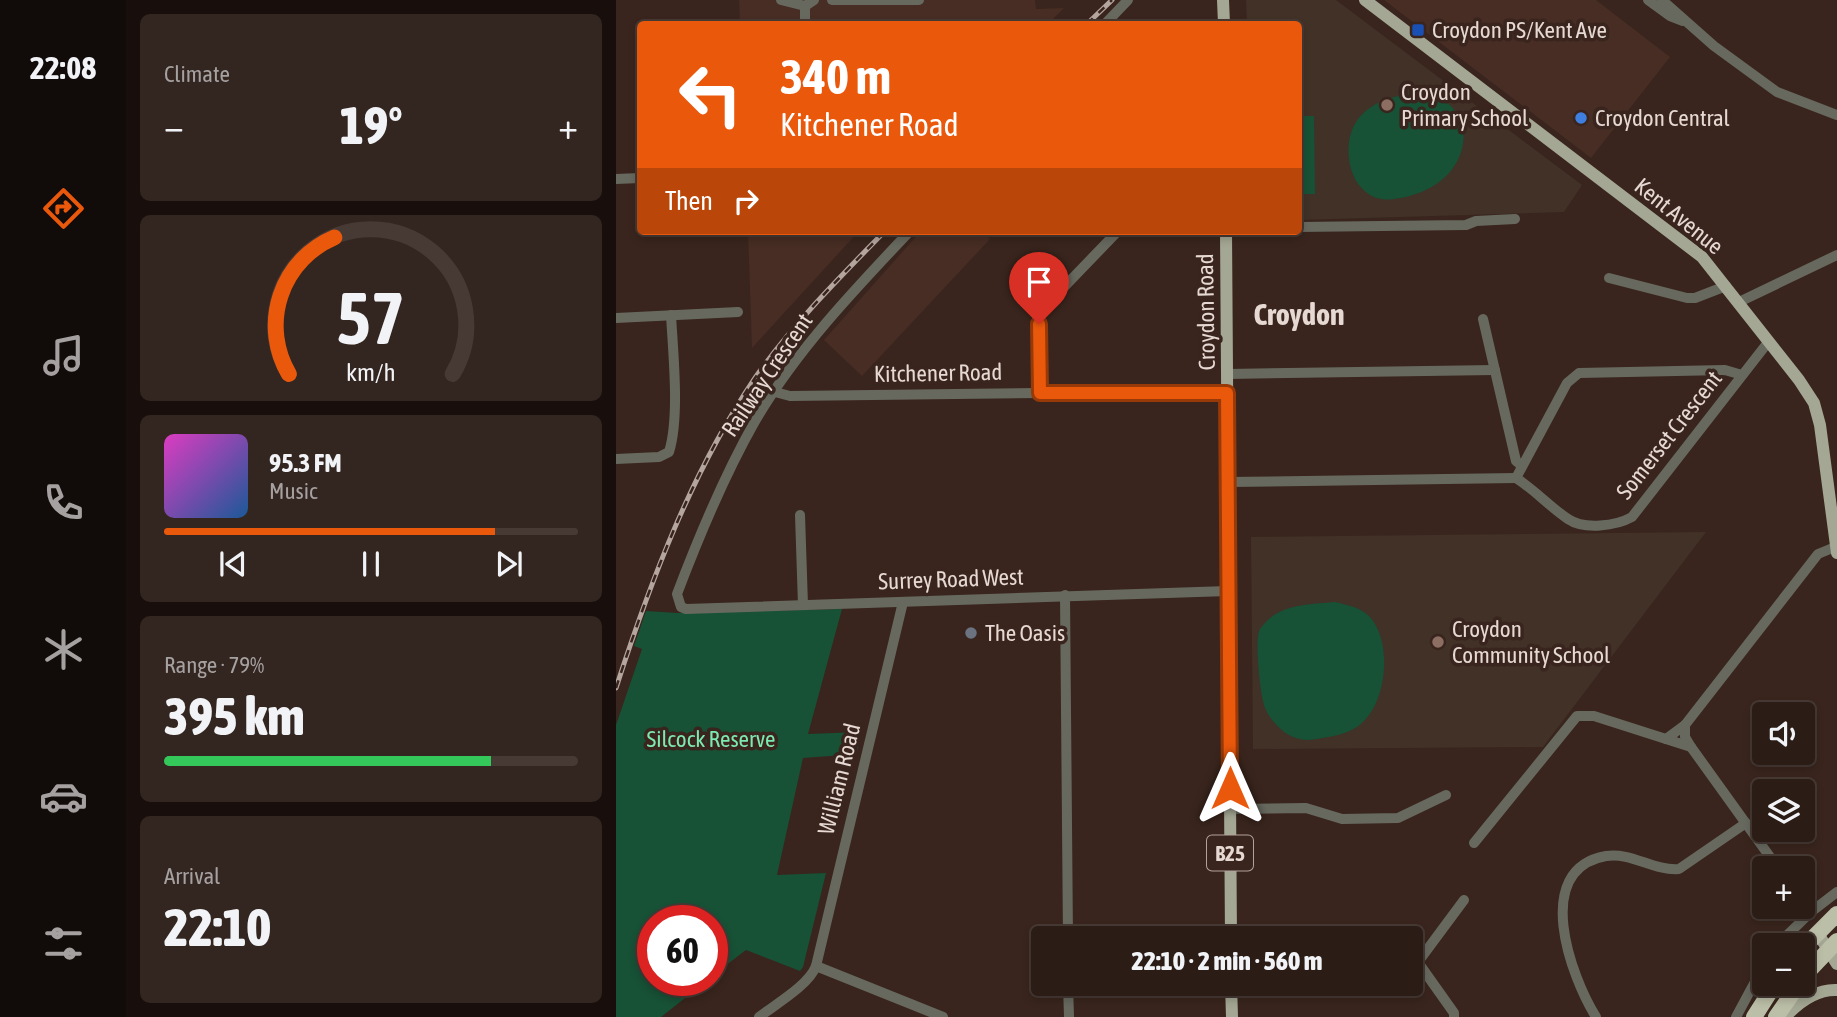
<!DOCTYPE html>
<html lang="en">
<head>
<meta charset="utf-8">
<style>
	body { margin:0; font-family:"Asap Condensed",sans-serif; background:#33251f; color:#f1f3f6; height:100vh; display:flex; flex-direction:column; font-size:26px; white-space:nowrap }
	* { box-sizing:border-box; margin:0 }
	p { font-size:23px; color:#a6a1a1 }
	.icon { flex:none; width:38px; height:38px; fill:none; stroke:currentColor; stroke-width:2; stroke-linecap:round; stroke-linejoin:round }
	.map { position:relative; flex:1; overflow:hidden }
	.panel { display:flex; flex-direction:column; gap:14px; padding:14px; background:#180f0c; width:490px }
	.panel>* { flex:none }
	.hud { position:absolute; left:21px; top:21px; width:665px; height:214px; border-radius:7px; box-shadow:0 4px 10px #0003,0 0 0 2px #473a35; background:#ea580c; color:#fff; overflow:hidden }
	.buttons { position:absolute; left:1136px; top:702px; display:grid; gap:14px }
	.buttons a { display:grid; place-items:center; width:63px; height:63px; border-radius:7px; background:#2b1c16; box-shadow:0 4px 10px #0003,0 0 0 2px #473a35; font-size:35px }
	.speed { position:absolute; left:21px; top:905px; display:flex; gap:14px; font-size:35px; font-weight:700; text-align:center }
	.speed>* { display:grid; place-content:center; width:91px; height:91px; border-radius:50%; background:#2b1c16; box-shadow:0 4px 10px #0003,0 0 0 2px #473a35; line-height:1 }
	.speed .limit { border:10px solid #d22; background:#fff; color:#111 }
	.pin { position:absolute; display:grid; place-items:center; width:60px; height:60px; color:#fff; margin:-72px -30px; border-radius:50% 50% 50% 0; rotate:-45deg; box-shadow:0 0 7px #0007 }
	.pin .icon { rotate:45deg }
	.me { position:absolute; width:77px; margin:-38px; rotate:0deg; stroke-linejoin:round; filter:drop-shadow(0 0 5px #0008) }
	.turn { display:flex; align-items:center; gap:24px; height:147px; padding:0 28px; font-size:32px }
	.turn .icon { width:91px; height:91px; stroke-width:2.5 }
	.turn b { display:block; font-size:49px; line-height:60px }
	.then { display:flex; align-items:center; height:66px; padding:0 28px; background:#0003; gap:14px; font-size:26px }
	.big { font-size:52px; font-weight:800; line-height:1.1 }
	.panel .card { flex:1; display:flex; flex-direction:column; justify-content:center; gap:10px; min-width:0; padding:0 24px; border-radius:10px; background:#33251f }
	.panel .dial { align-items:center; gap:0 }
	.dial svg { height:182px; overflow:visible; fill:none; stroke:#473a35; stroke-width:7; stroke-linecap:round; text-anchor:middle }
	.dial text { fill:#f1f3f6; stroke:none }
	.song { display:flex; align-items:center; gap:21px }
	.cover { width:84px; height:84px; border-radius:10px; background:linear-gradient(135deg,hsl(310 70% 55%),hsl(210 70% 35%)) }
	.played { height:7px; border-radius:4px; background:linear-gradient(90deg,#ea580c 80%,#473a35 80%) }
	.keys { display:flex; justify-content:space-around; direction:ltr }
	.heat { display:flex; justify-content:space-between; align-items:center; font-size:38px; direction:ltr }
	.charge { height:10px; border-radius:5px; background:linear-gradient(90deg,#34c759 79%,#473a35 0) }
	.trip { position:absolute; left:415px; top:926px; width:392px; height:70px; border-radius:7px; background:#2b1c16; box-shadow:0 4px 10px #0003,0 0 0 2px #473a35; font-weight:800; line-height:70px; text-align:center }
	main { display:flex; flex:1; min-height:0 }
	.menu { display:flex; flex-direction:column; width:126px; justify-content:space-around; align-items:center; background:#110b09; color:#a6a1a1 }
	.menu .icon { width:49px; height:49px }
	.menu .selected { color:#ea580c }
	.menu b { font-size:32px; color:#f1f3f6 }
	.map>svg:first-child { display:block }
</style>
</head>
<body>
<main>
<nav class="menu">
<b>22:08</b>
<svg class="icon selected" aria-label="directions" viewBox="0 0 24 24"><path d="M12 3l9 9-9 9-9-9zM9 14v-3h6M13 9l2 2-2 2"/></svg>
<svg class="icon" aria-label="music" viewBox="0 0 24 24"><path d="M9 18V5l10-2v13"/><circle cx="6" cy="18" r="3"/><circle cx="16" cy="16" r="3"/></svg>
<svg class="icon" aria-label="phone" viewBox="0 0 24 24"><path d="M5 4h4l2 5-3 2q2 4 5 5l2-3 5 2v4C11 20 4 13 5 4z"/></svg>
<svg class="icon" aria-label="climate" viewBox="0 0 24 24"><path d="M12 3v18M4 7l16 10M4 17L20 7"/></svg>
<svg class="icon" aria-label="car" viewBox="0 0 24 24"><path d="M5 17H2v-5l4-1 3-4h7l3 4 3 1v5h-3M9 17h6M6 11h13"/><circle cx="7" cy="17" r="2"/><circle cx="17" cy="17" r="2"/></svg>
<svg class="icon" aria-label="filters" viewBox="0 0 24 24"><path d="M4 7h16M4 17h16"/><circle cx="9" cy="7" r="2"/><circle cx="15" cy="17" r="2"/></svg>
</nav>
<section class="panel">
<div class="card"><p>Climate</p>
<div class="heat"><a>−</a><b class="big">19°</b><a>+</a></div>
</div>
<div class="card dial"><svg viewBox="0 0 100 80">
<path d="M14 69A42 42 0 1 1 86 69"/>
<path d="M14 69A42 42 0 0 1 34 9" stroke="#ea580c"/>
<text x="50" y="56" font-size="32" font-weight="700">57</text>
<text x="50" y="72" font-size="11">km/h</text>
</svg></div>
<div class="card">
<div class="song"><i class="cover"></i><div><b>95.3 FM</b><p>Music</p></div></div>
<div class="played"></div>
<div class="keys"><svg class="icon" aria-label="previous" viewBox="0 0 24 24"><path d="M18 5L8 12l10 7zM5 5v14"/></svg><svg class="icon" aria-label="pause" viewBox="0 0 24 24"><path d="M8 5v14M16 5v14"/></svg><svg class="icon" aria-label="next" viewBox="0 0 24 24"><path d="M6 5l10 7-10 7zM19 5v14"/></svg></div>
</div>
<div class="card"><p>Range · 79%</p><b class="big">395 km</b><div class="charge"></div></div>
<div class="card"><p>Arrival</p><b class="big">22:10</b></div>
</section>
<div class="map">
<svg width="1221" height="1017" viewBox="0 0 1221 1017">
	<rect width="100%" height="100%" fill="#39251d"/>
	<g fill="#472d24">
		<path d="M123,0H419L420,9L448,8L432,24H124Z"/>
		<path d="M768,0H980L1054,57L975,158Z"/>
		<path d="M132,231H243L136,348Z"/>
		<path d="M305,231H365L374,239L246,376L208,340Z"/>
	</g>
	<g fill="#413127">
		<path d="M630,0H720L966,185L948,212L683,220L682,24H631Z"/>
		<path d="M1090,532L927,747L637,749L635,537Z"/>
	</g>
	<g fill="#175136">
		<path d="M800,93C841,94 860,130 839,165C827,184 806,194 785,198C774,200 764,201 754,195C741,187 735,174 733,159C728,114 761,97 800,93Z"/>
		<path d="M683,116H698L699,194H683Z"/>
		<path d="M719,602C731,605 744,607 753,616C777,641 771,701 746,723C735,733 720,736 706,738C698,740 688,741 680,738C668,735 655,721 650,710C644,699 639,643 643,631C644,628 647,625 649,623C665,604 696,604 719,602Z"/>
		<path d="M226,609L192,734L245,732L241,754L187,758L161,875L210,873L187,967L184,971L130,950L96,976V920H37V980H92L45,1017H0V725L26,649L18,646L30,611L62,613Z"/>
	</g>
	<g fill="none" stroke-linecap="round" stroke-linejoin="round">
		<g stroke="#67695f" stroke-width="10">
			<path d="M165,0L189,6L198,0"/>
			<path d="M216,0H303"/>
			<path d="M1032,0L1054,16L1067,21"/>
			<path d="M1046,0L1098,46L1161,92L1221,115"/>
			<path d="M189,6V24"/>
			<path d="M489,24L512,0"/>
			<path d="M0,179L24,178"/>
			<path d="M682,227L850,225L860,221L899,219"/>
			<path d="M294,231C238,290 179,352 138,423C107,478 83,536 61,594L65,607L70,609L612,591"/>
			<path d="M993,278L1071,298H1079L1110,286"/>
			<path d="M1123,302L1221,255"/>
			<path d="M0,318L122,312"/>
			<path d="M867,319L900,461L906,466"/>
			<path d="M611,374L879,370"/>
			<path d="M159,392L174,396L424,393H611"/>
			<path d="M424,393V312L502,231"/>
			<path d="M0,459L43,457L53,452C64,417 57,353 55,315"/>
			<path d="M900,478C919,490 934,507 952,519C968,530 1000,526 1016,517L1153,341"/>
			<path d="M900,478L951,383L963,373L1109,370L1126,375"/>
			<path d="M612,482L900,478"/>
			<path d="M184,515L187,605"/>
			<path d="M449,595L452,938"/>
			<path d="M1069,725V737L1075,747L1162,868"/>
			<path d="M1050,739L1069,725L1202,554L1219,547"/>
			<path d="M614,809L690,808L726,819L782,818L830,795"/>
			<path d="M858,843L961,716H978L1075,747"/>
			<path d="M1161,945L1195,912L1221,892"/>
			<path d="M794,951L838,1013V1017"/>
			<path d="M802,962L848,900"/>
			<path d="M200,966L327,1017"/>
			<path d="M452,984L453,1017"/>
			<path d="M143,1017C160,1004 193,985 200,966L287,602"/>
			<path d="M980,1017C955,977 915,869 990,856C1016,852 1037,871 1063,869L1130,823"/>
			<path d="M1120,1017L1148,965"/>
		</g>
		<g stroke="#a4a793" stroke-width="12">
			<path d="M607,0L608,24"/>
			<path d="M749,0L1086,257L1183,380L1198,403L1204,425L1221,553"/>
			<path d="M610,231L615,938"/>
			<path d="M1201,932L1221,964"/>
			<path d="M615,984L616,1017"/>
			<path d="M1169,1017C1183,1002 1200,989 1221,990"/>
		</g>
		<g stroke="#bcbfa7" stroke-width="16">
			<path d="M1186,949L1221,914"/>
			<path d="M1186,978L1221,941"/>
			<path d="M1138,1017L1159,984"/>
			<path d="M1160,1017L1183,984"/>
		</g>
		<defs>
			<g id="rail">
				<path d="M471,24L496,0"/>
				<path d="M0,688C35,580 75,473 139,378C176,325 224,277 269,231"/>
			</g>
		</defs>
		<use href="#rail" stroke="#b4a59f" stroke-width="5"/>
		<use href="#rail" stroke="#39251d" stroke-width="2.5" stroke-dasharray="8" stroke-linecap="butt"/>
	</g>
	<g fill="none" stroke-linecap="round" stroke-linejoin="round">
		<defs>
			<path id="route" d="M423,324L424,393H611L614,788"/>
		</defs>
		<use href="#route" stroke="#983908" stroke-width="18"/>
		<use href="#route" stroke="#ea580c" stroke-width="12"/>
	</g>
	<rect fill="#1a4fb4" stroke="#39251d" stroke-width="2.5" x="795" y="23" width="14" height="14" rx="3.5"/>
	<g fill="#8d6e63" stroke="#39251d" stroke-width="2.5">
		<circle cx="771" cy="105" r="7"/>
		<circle cx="822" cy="642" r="7"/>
	</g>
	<circle fill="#3f7fe0" stroke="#39251d" stroke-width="2.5" cx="965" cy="118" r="7"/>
	<circle fill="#6b7280" stroke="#39251d" stroke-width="2.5" cx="355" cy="633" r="7"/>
	<g text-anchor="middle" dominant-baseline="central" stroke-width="7" stroke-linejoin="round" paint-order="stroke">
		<rect fill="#39251d" stroke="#b2a29c" stroke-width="2" x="591" y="835.5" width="46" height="35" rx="5"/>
		<g font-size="21" font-weight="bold" fill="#e6d8d3">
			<text x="614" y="853">B25</text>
		</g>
		<g font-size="23" fill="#e6d8d3" stroke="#39251d" text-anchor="start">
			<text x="816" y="30">Croydon PS/Kent Ave</text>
			<text x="785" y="92">Croydon<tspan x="785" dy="26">Primary School</tspan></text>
			<text x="979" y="118">Croydon Central</text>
			<text x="836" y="629">Croydon<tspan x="836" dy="26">Community School</tspan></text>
			<text x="369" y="633">The Oasis</text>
		</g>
		<g font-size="23" fill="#e6d8d3" stroke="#39251d">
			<text transform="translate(1063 216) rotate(39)">Kent Avenue</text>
			<text transform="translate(590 312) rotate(-91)">Croydon Road</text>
			<text transform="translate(322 373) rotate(-1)">Kitchener Road</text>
			<text transform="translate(151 375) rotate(-56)">Railway Crescent</text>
			<text transform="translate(1053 435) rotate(-52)">Somerset Crescent</text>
			<text transform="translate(335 579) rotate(-2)">Surrey Road West</text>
			<text transform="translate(223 779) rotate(-76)">William Road</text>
		</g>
		<g font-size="23" fill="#7ce9b0" stroke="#39251d">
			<text x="95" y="739">Silcock Reserve</text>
		</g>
		<g font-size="30" font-weight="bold" fill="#e6d8d3" stroke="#39251d">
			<text x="683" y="314">Croydon</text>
		</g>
	</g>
</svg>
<div class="buttons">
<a><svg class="icon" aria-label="sound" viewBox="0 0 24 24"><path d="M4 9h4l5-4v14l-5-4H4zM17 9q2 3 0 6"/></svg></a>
<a><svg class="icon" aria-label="layers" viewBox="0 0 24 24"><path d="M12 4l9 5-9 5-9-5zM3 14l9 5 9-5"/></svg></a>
<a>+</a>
<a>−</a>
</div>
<div class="speed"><div class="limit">60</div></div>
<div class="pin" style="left:423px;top:324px;background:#d93025"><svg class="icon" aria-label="arrive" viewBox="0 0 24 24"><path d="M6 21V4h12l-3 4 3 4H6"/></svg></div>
<svg class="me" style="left:614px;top:788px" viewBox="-20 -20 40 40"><path d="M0-17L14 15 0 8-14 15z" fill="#ea580c" stroke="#fff" stroke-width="4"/></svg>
<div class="trip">22:10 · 2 min · 560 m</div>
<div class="hud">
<div class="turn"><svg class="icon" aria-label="left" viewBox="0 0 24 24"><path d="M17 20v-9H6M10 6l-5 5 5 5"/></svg><div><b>340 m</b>Kitchener Road</div></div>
<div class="then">Then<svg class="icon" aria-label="right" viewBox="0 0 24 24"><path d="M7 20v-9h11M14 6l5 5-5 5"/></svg></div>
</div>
</div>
</main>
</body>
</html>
